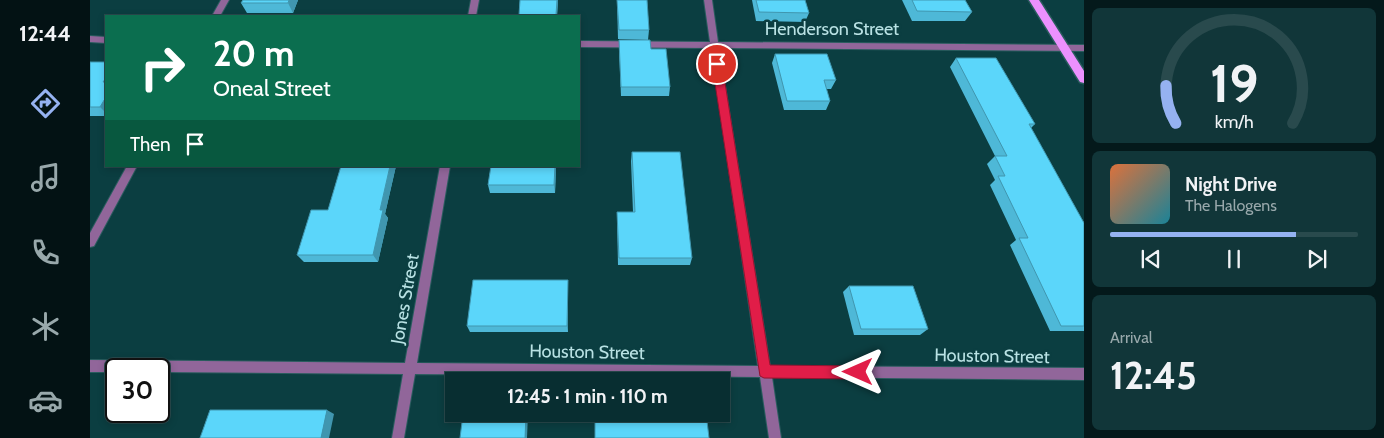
<!DOCTYPE html>
<html lang="en">
<head>
<meta charset="utf-8">
<style>
	body { margin:0; font-family:Cabin,sans-serif; background:#113639; color:#f1f3f6; height:100vh; display:flex; flex-direction:column; font-size:19px; white-space:nowrap }
	* { box-sizing:border-box; margin:0 }
	p { font-size:16px; color:#98a8ab }
	.icon { flex:none; width:28px; height:28px; fill:none; stroke:currentColor; stroke-width:2; stroke-linecap:round; stroke-linejoin:round }
	.map { position:relative; flex:1; overflow:hidden }
	.panel { display:flex; flex-direction:column; gap:8px; padding:8px; background:#04191b; width:300px }
	.panel>* { flex:none }
	.guide { position:absolute; left:15px; top:15px; width:475px; height:152px; border-radius:0px; box-shadow:0 2px 8px #0003,0 0 0 1px #294a4d; background:#0b6e4f; color:#fff; overflow:hidden }
	.speed { position:absolute; left:15px; top:358px; display:flex; gap:10px; font-size:25px; font-weight:700; text-align:center }
	.speed>* { display:grid; place-content:center; width:65px; height:65px; border-radius:50%; background:#082e31; box-shadow:0 2px 8px #0003,0 0 0 1px #294a4d; line-height:1 }
	.speed .limit { border:2px solid #111; border-radius:8px; background:#fff; color:#111 }
	.pin { position:absolute; display:grid; place-items:center; width:42px; height:42px; color:#fff; margin:-21px; border:2px solid #fff; border-radius:50%; box-shadow:0 1px 5px #0007 }
	.me { position:absolute; width:55px; margin:-28px; rotate:270deg; stroke-linejoin:round; filter:drop-shadow(0 0 4px #0008) }
	.turn { display:flex; align-items:center; gap:18px; height:105px; padding:0 25px; font-size:22px }
	.turn .icon { width:65px; height:65px; stroke-width:2.5 }
	.turn b { display:block; font-size:35px; line-height:42px }
	.then { display:flex; align-items:center; height:48px; padding:0 25px; background:#0003; gap:10px; font-size:19px }
	.big { font-size:38px; font-weight:800; line-height:1.1 }
	.panel .widget { flex:1; display:flex; flex-direction:column; justify-content:center; gap:8px; min-width:0; padding:0 18px; border-radius:8px; background:#113639 }
	.panel .dial { align-items:center; gap:0 }
	.dial svg { height:130px; overflow:visible; fill:none; stroke:#294a4d; stroke-width:7; stroke-linecap:round; text-anchor:middle }
	.dial text { fill:#f1f3f6; stroke:none }
	.song { display:flex; align-items:center; gap:15px }
	.cover { width:60px; height:60px; border-radius:8px; background:linear-gradient(135deg,hsl(20 70% 55%),hsl(190 70% 35%)) }
	.played { height:5px; border-radius:2px; background:linear-gradient(90deg,#95b2f1 75%,#294a4d 75%) }
	.keys { display:flex; justify-content:space-around; direction:ltr }
	.trip { position:absolute; left:355px; top:372px; width:285px; height:50px; border-radius:0px; background:#082e31; box-shadow:0 2px 8px #0003,0 0 0 1px #294a4d; font-weight:800; line-height:50px; text-align:center }
	main { display:flex; flex:1; min-height:0 }
	.tab-bar { display:flex; flex-direction:column; width:90px; justify-content:space-around; align-items:center; background:#031214; color:#98a8ab }
	.tab-bar .icon { width:35px; height:35px }
	.tab-bar .selected { color:#95b2f1 }
	.tab-bar b { font-size:22px; color:#f1f3f6 }
	.map>svg:first-child { display:block }
</style>
</head>
<body>
<main>
<nav class="tab-bar">
<b>12:44</b>
<svg class="icon selected" aria-label="directions" viewBox="0 0 24 24"><path d="M12 3l9 9-9 9-9-9zM9 14v-3h6M13 9l2 2-2 2"/></svg>
<svg class="icon" aria-label="music" viewBox="0 0 24 24"><path d="M9 18V5l10-2v13"/><circle cx="6" cy="18" r="3"/><circle cx="16" cy="16" r="3"/></svg>
<svg class="icon" aria-label="phone" viewBox="0 0 24 24"><path d="M5 4h4l2 5-3 2q2 4 5 5l2-3 5 2v4C11 20 4 13 5 4z"/></svg>
<svg class="icon" aria-label="climate" viewBox="0 0 24 24"><path d="M12 3v18M4 7l16 10M4 17L20 7"/></svg>
<svg class="icon" aria-label="car" viewBox="0 0 24 24"><path d="M5 17H2v-5l4-1 3-4h7l3 4 3 1v5h-3M9 17h6M6 11h13"/><circle cx="7" cy="17" r="2"/><circle cx="17" cy="17" r="2"/></svg>
</nav>
<div class="map">
<svg width="994" height="438" viewBox="0 0 994 438">
	<rect width="100%" height="100%" fill="#0b3e41"/>
	<g fill="none" stroke-linecap="round" stroke-linejoin="round">
		<defs>
			<g id="street">
				<path d="M131,0H139L130,16H122Z"/>
				<path d="M381,0H389L386,16H378Z"/>
				<path d="M614,0H622L628,42L994,45V51L629,48L680,366L994,368V380L682,377L691,438H679L670,377L325,374L314,438H302L313,374L69,372V369H26V372H0V360L315,363L350,166H360L327,363L668,366L621,48L489,47V41L620,42Z"/>
				<path d="M0,36L16,37V43L0,42Z"/>
				<path d="M37,166H47L4,246L0,247V233Z"/>
			</g>
			<path id="primary" d="M939,0H949L994,71V83L990,82Z"/>
		</defs>
		<use href="#street" stroke="#2a5c5e" stroke-width="2"/>
		<use href="#primary" stroke="#2a5c5e" stroke-width="3"/>
		<use href="#street" fill="#91669a" fill-rule="evenodd"/>
		<use href="#primary" fill="#ec90fe" fill-rule="evenodd"/>
	</g>
	<g fill="#4eb8d7">
		<path d="M153,0H208L203,13H157L151,3Z"/>
		<path d="M430,0H468L467,16H429Z"/>
		<path d="M527,0H557L559,30L558,40L528,39Z"/>
		<path d="M662,0H715L719,13L715,22L666,21Z"/>
		<path d="M812,0H875L882,12L875,21H822Z"/>
		<path d="M529,40L561,49L580,87L579,96H531L529,49Z"/>
		<path d="M685,54L746,80L741,89H736L740,101L736,110H694L682,63Z"/>
		<path d="M866,58L945,124L941,128L994,223V331H960L920,245L926,240L900,185L905,180L897,164L905,156L860,67Z"/>
		<rect x="0" y="62" width="16" height="54"/>
		<path d="M542,152L602,258L600,265H528L527,219V212H543L541,161Z"/>
		<path d="M251,166H306L295,214L298,218L288,262H214L207,255L238,210Z"/>
		<path d="M401,166H466L465,193H400L398,185Z"/>
		<path d="M478,280V332H380L377,326Z"/>
		<path d="M759,286L838,329L830,335H764L753,292Z"/>
	</g>
	<g fill="#4096af">
		<path d="M199,0H208L203,13L198,3Z"/>
		<path d="M467,0H468L467,16H466Z"/>
		<path d="M16,97V113L10,107Z"/>
		<path d="M300,166H306L295,214L298,218L288,262L283,255L290,210Z"/>
		<path d="M465,166H466L465,193L464,185Z"/>
		<path d="M478,280V332L477,326Z"/>
		<path d="M237,410L244,414L239,438H231Z"/>
		<path d="M436,414H438L437,438H435Z"/>
	</g>
	<g fill="#5bd6fa" stroke="#4096af">
		<path d="M153,0H199L198,3H151Z"/>
		<path d="M430,0H467L466,15H429Z"/>
		<path d="M527,0H557L559,30H529Z"/>
		<path d="M666,0H715L719,13L669,12Z"/>
		<path d="M822,0H875L882,12L827,11Z"/>
		<path d="M529,40H560L561,49H576L580,87H531Z"/>
		<path d="M685,54H737L746,80H734L740,101H697Z"/>
		<path d="M866,58H906L945,124H939L994,223V326H971L929,238H938L908,176H915L905,156H917Z"/>
		<path d="M0,62H16V78L13,82H16V97L10,107H0Z"/>
		<path d="M542,152H590L602,258H529L527,212H545Z"/>
		<path d="M251,166H300L290,210H293L283,255H207L221,210H238Z"/>
		<path d="M401,166H465L464,185H398Z"/>
		<path d="M383,280H478L477,326H377Z"/>
		<path d="M759,286H823L838,329H771Z"/>
		<path d="M120,410H237L231,438H110Z"/>
		<path d="M373,414H436L435,438H370Z"/>
		<path d="M505,421H617L619,438H505Z"/>
	</g>
	<path fill="#e11d48" stroke="#92132f" d="M627,60L632,64L680,365L768,366L772,368L774,372L772,377L768,379L674,378L670,376L622,64Z"/>
	<g text-anchor="middle" dominant-baseline="central" stroke-width="5" stroke-linejoin="round" paint-order="stroke">
		<g font-size="18" fill="#b9e2e4" stroke="#0b3e41">
			<text x="742" y="29">Henderson Street</text>
			<text transform="translate(315 299) rotate(-80)">Jones Street</text>
			<text transform="translate(497 352) rotate(1)">Houston Street</text>
			<text transform="translate(902 356) rotate(1)">Houston Street</text>
		</g>
	</g>
</svg>
<div class="speed"><div class="limit">30</div></div>
<div class="pin" style="left:627px;top:64px;background:#d93025"><svg class="icon" aria-label="arrive" viewBox="0 0 24 24"><path d="M6 21V4h12l-3 4 3 4H6"/></svg></div>
<svg class="me" style="left:768px;top:372px" viewBox="-20 -20 40 40"><path d="M0-17L14 15 0 8-14 15z" fill="#e11d48" stroke="#fff" stroke-width="4"/></svg>
<div class="trip">12:45 · 1 min · 110 m</div>
<div class="guide">
<div class="turn"><svg class="icon" aria-label="right" viewBox="0 0 24 24"><path d="M7 20v-9h11M14 6l5 5-5 5"/></svg><div><b>20 m</b>Oneal Street</div></div>
<div class="then">Then<svg class="icon" aria-label="arrive" viewBox="0 0 24 24"><path d="M6 21V4h12l-3 4 3 4H6"/></svg></div>
</div>
</div>
<section class="panel">
<div class="widget dial"><svg viewBox="0 0 100 80">
<path d="M14 69A42 42 0 1 1 86 69"/>
<path d="M14 69A42 42 0 0 1 8 46" stroke="#95b2f1"/>
<text x="50" y="56" font-size="32" font-weight="700">19</text>
<text x="50" y="72" font-size="11">km/h</text>
</svg></div>
<div class="widget">
<div class="song"><i class="cover"></i><div><b>Night Drive</b><p>The Halogens</p></div></div>
<div class="played"></div>
<div class="keys"><svg class="icon" aria-label="previous" viewBox="0 0 24 24"><path d="M18 5L8 12l10 7zM5 5v14"/></svg><svg class="icon" aria-label="pause" viewBox="0 0 24 24"><path d="M8 5v14M16 5v14"/></svg><svg class="icon" aria-label="next" viewBox="0 0 24 24"><path d="M6 5l10 7-10 7zM19 5v14"/></svg></div>
</div>
<div class="widget"><p>Arrival</p><b class="big">12:45</b></div>
</section>
</main>
</body>
</html>
